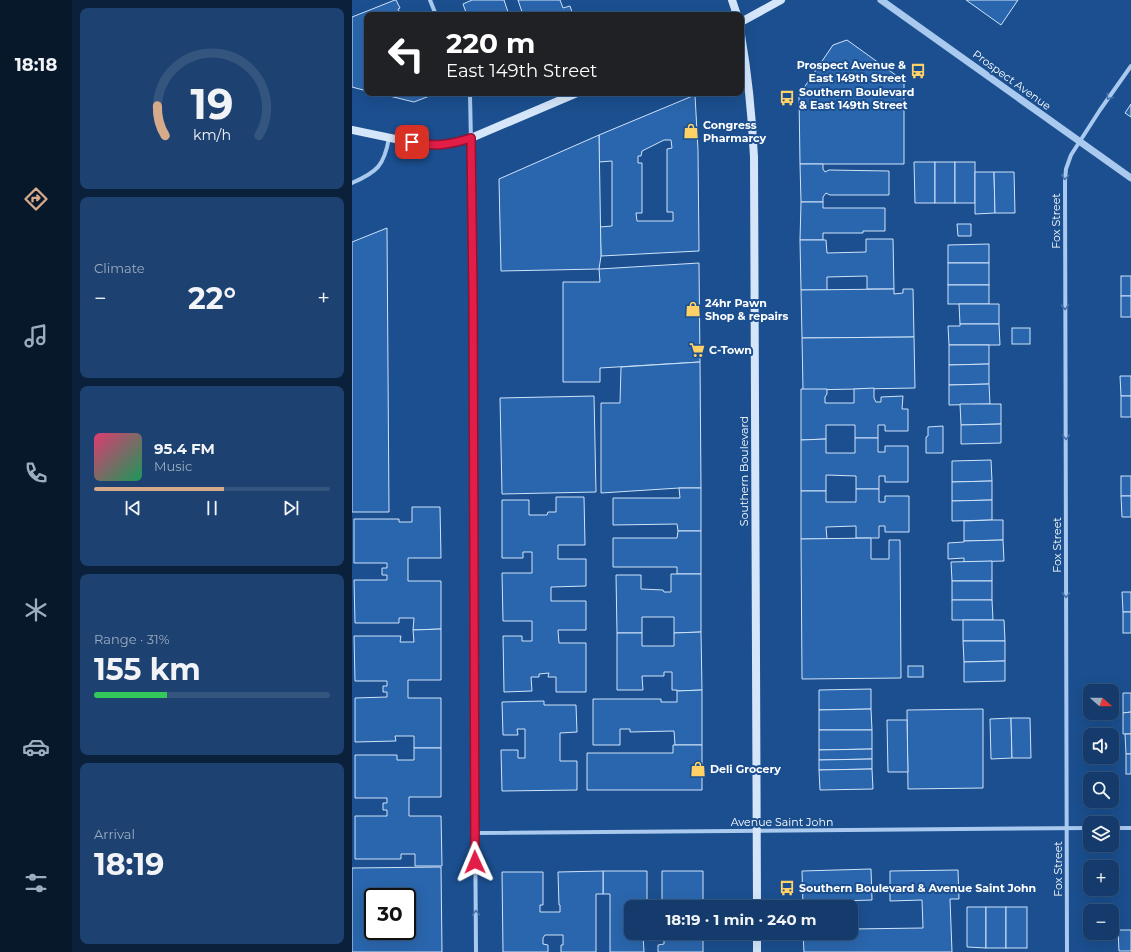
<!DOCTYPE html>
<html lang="en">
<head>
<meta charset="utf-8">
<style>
	body { margin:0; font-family:Montserrat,sans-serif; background:#1d4271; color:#f1f3f6; height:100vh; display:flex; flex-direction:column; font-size:15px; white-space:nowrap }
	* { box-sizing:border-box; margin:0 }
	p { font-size:13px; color:#9dadc1 }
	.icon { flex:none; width:22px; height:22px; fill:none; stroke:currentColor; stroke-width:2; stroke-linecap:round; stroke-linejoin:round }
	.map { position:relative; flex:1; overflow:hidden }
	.drawer { display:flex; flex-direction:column; gap:8px; padding:8px; background:#0b203b; width:280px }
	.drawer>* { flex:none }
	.hud { position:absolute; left:12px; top:12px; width:380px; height:84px; border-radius:8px; box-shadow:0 4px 16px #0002,0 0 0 1px #33557e; background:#202124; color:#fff; overflow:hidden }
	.needle { width:26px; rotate:110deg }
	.fabs { position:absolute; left:731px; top:684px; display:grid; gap:8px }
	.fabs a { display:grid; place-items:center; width:36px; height:36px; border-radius:8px; background:#143b6b; box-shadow:0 4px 16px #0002,0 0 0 1px #33557e; font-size:20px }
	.speed { position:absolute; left:12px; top:888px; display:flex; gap:8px; font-size:20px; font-weight:700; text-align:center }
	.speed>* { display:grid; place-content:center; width:52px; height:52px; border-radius:50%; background:#143b6b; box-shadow:0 4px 16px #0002,0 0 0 1px #33557e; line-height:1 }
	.speed .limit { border:2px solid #111; border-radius:6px; background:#fff; color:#111 }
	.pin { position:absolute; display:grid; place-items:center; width:34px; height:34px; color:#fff; margin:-17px; border-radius:8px; box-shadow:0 2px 6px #0006 }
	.me { position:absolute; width:44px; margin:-22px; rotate:359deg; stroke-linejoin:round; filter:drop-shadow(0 0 3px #0008) }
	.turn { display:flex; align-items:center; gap:14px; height:84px; padding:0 16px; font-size:18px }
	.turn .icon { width:52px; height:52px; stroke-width:2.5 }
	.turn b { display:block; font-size:28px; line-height:34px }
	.big { font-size:30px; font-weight:700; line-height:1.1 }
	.drawer .tile { flex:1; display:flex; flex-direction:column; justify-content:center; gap:6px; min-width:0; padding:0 14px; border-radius:8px; background:#1d4271 }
	.drawer .dial { align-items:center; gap:0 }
	.dial svg { height:104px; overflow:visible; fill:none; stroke:#33557e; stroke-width:7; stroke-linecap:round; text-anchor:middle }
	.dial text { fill:#f1f3f6; stroke:none }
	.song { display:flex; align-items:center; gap:12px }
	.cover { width:48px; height:48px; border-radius:6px; background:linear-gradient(135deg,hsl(340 70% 55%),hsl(150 70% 35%)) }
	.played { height:4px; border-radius:2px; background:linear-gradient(90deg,#d6ab8b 55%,#33557e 55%) }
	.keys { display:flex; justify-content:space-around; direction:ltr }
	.heat { display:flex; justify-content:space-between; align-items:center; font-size:22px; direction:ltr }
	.charge { height:6px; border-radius:3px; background:linear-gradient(90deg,#34c759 31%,#33557e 0) }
	.trip { position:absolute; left:272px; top:900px; width:234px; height:40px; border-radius:8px; background:#143b6b; box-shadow:0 4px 16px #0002,0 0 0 1px #33557e; font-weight:700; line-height:40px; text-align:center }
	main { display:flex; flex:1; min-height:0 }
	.tab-bar { display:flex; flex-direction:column; width:72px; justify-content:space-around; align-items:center; background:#08182b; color:#9dadc1 }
	.tab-bar .icon { width:28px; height:28px }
	.tab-bar .active { color:#d6ab8b }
	.tab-bar b { font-size:18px; color:#f1f3f6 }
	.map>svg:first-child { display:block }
</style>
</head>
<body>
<main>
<nav class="tab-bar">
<b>18:18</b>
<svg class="icon active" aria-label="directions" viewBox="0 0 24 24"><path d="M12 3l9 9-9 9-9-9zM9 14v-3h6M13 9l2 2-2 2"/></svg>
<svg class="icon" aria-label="music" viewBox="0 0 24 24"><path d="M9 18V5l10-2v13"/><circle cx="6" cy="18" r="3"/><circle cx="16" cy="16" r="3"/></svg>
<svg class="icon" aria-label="phone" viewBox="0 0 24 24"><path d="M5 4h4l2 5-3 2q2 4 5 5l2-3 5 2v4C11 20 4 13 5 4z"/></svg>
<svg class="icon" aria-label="climate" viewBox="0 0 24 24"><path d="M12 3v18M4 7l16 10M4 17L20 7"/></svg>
<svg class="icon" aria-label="car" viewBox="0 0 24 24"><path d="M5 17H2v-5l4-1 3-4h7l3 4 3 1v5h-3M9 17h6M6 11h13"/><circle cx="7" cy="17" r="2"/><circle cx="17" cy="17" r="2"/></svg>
<svg class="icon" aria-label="filters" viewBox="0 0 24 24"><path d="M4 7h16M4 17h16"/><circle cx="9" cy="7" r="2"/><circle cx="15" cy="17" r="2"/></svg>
</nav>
<section class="drawer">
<div class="tile dial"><svg viewBox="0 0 100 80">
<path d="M14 69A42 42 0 1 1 86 69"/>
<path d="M14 69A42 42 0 0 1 8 46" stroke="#d6ab8b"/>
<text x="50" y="56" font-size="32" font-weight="700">19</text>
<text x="50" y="72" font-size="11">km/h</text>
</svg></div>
<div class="tile"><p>Climate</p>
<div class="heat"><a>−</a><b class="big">22°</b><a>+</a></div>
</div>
<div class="tile">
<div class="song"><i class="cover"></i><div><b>95.4 FM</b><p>Music</p></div></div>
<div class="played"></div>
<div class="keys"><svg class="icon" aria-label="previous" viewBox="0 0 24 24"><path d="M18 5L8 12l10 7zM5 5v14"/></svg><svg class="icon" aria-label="pause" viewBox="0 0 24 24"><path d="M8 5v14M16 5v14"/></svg><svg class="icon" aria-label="next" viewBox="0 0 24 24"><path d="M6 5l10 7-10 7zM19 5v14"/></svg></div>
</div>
<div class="tile"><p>Range · 31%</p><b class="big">155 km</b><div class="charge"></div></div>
<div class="tile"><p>Arrival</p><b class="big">18:19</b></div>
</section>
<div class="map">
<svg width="779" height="952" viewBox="0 0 779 952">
	<rect width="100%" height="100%" fill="#1b4f8f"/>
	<g fill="#2a66ad" stroke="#cfe3fa" fill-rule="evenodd">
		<path d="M43,0H44L48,8L46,9L49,15H15V91L0,87V17Z"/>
		<path d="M120,0H152L157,15H115L111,4Z"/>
		<path d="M166,0H208L211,8L218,6L221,15H171Z"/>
		<path d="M614,0H666L649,25Z"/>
		<path d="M495,40L552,81V164H448L447,95L481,45Z"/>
		<path d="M25,93H79L80,95L62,102Z"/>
		<path d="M343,95L346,150L347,251L249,256L248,227L260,226V161L247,162V135ZM312,140H319L320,148L315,149V212H321V221H285L284,213H290V163H286V156H289L290,151Z"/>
		<path d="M779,104V117L773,113Z"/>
		<path d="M247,135L249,256L247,269L149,271L147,179Z"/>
		<path d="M562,162H583V203H563Z"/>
		<rect x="583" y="162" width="20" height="41"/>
		<rect x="603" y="162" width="20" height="41"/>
		<path d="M448,164H471V169L473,172L477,170L537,171V195H478L474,193L471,197V202H449Z"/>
		<path d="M623,172H642L643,213L623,214Z"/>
		<path d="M642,172H662L663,213H643Z"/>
		<path d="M449,202H471V208H533V231H511V233H471V240H448Z"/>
		<path d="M605,224H619V236H606Z"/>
		<path d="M35,228L37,512H0V242Z"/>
		<path d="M514,239H541L542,289H515V276L475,277V290H449L448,240H474L475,253L514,252Z"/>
		<path d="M637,244V263H596V245Z"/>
		<path d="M347,263L348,362L248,368V382H211V282H248L247,269Z"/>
		<rect x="596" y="263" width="41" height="22"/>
		<rect x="769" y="276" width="10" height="20"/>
		<rect x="596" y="285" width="41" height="19"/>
		<path d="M542,289V294L551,293V289H561L562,337L450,338L449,290Z"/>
		<rect x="769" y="296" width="10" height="21"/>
		<path d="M607,304H647V324H608Z"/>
		<path d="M608,324H647L648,345H597L596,326H608Z"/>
		<rect x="660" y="328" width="18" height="16"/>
		<path d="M562,337L563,388L451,390L450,338Z"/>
		<path d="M597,345H637V364L597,365Z"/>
		<path d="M348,362L349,488H327L249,493V403H268L269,367Z"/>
		<path d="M637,364V384L597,385V365Z"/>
		<path d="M768,376H779V396H769Z"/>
		<path d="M637,384L638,404L597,405V385Z"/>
		<path d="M522,388V398L524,402H529V397L551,396L550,409H556V431H533V425H526V438H503V425H474V439L449,440V389H475V394L473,397V403H502V389Z"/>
		<path d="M242,396L244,492L150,494L148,398Z"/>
		<rect x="769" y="396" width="10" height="21"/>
		<path d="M608,404H649V424L609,425Z"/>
		<path d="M649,424V443L609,444V425Z"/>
		<path d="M591,426V453H574V437L576,436V427Z"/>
		<path d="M503,438H526V452H533V446H556V482H533V476H527V489H504V476L474,475V491H449V440L474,439V453H503Z"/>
		<path d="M639,460L640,481L600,482V461Z"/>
		<rect x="769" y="476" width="10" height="20"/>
		<path d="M640,481V500L600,501V482Z"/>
		<path d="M327,488H349V531H326L325,524L261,525V498H328Z"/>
		<path d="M504,489H527V502H533V496H557V532H533V526H527V538H504V526L474,527L475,539H449V491H474V502H504Z"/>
		<path d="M769,496H779V517H770Z"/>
		<path d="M204,497H232L233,545H206V559H234V586L199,587V601H234V630H206L207,643H234V692H204V677H196L197,673L187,674V677H179L180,691L152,692L151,636H170V641H180V621H151L150,573H180V552H171V558H150V500H177V515H195L196,512H204Z"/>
		<path d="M640,500V520L600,521V501Z"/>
		<path d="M60,507H88L89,558H56V581H89V629L61,630L62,618H47V623H3L2,580H35V575H30V568H35V563H2V519H47V522H60Z"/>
		<path d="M640,520H651V540L612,541V521Z"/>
		<path d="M326,531H349V574H325V567H261V538H325Z"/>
		<path d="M519,538V559H537V540H548L549,678L450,679L449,539Z"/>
		<path d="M651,540L652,561L612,562V558L596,559V543L612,542V541Z"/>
		<path d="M640,561V581H600L599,562Z"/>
		<path d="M319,574H349V632L322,633V617H290V633H265L264,575H289V589L311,590L312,592H319Z"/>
		<rect x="600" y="581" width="40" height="19"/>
		<path d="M770,592H779V612H771Z"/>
		<path d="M600,600H640L641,620H600Z"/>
		<rect x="771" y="612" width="8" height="21"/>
		<path d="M611,620H652L653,641H611Z"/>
		<path d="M89,629V680H56V698H89V748H62V736H43L44,741L3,742V698L35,697V692H31V686H35V681H3L2,636H49L48,642H62L61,630Z"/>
		<path d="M349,632L350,690L325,691V690H320V672H312V676H290L291,690H265V633H290V646H322V633Z"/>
		<path d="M611,641H653V661L612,662Z"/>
		<path d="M653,661V681L612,682V662Z"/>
		<rect x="556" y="666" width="15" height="11"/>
		<path d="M519,689V709L467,710V690Z"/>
		<path d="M350,690V745H323L322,731L278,732V729H268V745H241V699H309V702H325V691Z"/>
		<path d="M771,693H779V712L771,713Z"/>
		<path d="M192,701V705H224L225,732L208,733V761H225V790L150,791L149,750H166V758H173V729H165L166,735H151L150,702Z"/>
		<path d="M519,709L520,730H467V710Z"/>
		<path d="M631,709V788L556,789L555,710Z"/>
		<path d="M779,712V734H771V713Z"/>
		<path d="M659,718L660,758L639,759L638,719Z"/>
		<path d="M659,718H678L679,758H660Z"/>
		<path d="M535,720H555L556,772H536Z"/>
		<path d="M467,730H520V749L467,750Z"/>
		<path d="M773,734H779V754H774Z"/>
		<path d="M321,745H350V790H235V753H321Z"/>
		<path d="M62,748H89V797H57V816H89L90,866H63V854H49V859H3V816H35V810H31V803H35V798H3V755H45V760H62Z"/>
		<path d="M520,749V759L467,760V750Z"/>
		<rect x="774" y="754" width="5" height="20"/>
		<path d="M520,759V769L467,770V760Z"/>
		<path d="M520,769L521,789L468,790L467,770Z"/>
		<path d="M89,867L90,952H0V868ZM21,897H55V931H21Z"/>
		<path d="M519,869L520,900L488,901V907H451L450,871Z"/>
		<path d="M606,870L607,899H598L600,952H452L451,933H499V929L571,928L570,900L538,901V871Z"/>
		<path d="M251,871H295V904H293V907H279V933H351V952H306V945L312,944V937L309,934H291L292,952H258V894H251Z"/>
		<path d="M251,871V894H244V952H209V945H211V935H193L191,938V944L196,945V952H151L150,872H191V905H188V912H208V905H207L206,872Z"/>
		<path d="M310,871H351V907H312V903H310Z"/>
		<path d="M615,907H634V948L615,947Z"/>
		<rect x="634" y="907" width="20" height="41"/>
		<rect x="654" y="907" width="21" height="41"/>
		<path d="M766,930H779V951H767Z"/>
	</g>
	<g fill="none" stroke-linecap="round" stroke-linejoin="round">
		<g stroke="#a9c9ee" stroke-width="4">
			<path d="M78,0L84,15"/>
			<path d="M116,93L118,96C121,215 121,334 122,453C122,619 122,786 124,952"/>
			<path d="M0,183C25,172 32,166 37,138"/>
			<path d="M760,828H779"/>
			<path d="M122,833L738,828"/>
			<path d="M715,952L713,181L714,169L719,155L748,110L779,66"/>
		</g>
		<path stroke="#a9c9ee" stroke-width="7" d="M529,0L779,178"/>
		<g stroke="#d6e6fa" stroke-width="8">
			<path d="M380,0L385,15"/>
			<path d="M389,22L429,0"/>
			<path d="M389,35C396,75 400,116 402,157L405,907"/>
			<path d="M0,130L72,145H92L105,142L119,138L225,93"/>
			<path d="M405,933V952"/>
		</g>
	</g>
	<defs><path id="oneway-chevron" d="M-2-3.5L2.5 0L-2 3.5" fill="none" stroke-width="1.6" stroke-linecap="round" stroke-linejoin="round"/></defs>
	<g stroke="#4674ac">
		<use href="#oneway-chevron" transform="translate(757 97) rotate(125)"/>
		<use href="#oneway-chevron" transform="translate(713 177) rotate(97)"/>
		<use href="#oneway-chevron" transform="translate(713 307) rotate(90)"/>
		<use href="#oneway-chevron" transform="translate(714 437) rotate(90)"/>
		<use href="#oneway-chevron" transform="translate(714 595) rotate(90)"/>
		<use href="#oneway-chevron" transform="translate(124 913) rotate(-91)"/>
	</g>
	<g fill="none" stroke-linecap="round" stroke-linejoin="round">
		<defs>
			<path id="route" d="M60,142C83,147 97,145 119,138L121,294L123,862"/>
		</defs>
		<use href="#route" stroke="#92132f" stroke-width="10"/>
		<use href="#route" stroke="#e11d48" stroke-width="7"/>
	</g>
	<defs>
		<symbol id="bus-bare" viewBox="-9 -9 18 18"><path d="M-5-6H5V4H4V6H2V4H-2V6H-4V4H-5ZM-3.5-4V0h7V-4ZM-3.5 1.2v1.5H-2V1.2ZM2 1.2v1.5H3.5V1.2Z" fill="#ffd166" stroke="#1b4f8f" stroke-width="2.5" paint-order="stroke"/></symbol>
		<symbol id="shop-bare" viewBox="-9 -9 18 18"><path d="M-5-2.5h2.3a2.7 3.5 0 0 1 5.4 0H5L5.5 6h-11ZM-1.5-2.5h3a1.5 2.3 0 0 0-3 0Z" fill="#ffd166" stroke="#1b4f8f" stroke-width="2.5" paint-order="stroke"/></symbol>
		<symbol id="supermarket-bare" viewBox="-9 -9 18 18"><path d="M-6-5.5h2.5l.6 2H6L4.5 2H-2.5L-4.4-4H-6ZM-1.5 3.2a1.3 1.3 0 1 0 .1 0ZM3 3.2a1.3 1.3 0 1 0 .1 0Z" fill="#ffd166" stroke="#1b4f8f" stroke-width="2.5" paint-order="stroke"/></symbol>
	</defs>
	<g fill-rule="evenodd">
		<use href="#bus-bare" x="555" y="60" width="22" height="22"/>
		<use href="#bus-bare" x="424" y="87" width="22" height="22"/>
		<use href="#shop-bare" x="328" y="120" width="22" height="22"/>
		<use href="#shop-bare" x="330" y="298" width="22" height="22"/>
		<use href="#supermarket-bare" x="334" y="339" width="22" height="22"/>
		<use href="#shop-bare" x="335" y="758" width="22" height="22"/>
		<use href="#bus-bare" x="424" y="877" width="22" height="22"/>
	</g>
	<g text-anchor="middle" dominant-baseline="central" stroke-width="4" stroke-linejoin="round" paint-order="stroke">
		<g font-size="11" font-weight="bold" fill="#fff" stroke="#1b4f8f" text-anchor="start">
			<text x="554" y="65" text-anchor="end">Prospect Avenue &amp;<tspan x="554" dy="13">East 149th Street</tspan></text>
			<text x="447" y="92">Southern Boulevard<tspan x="447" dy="13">&amp; East 149th Street</tspan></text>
			<text x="351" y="125">Congress<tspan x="351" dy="13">Pharmarcy</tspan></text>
			<text x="353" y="303">24hr Pawn<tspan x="353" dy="13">Shop &amp; repairs</tspan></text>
			<text x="357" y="350">C-Town</text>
			<text x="358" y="769">Deli Grocery</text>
			<text x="447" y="888">Southern Boulevard &amp; Avenue Saint John</text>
		</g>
		<g font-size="11" fill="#fff" stroke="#1b4f8f">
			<text transform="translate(660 80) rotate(36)">Prospect Avenue</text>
			<text transform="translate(704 221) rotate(-90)">Fox Street</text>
			<text transform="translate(392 471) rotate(-90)">Southern Boulevard</text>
			<text transform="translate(705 545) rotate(-90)">Fox Street</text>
			<text x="430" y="822">Avenue Saint John</text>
			<text transform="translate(706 869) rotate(-90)">Fox Street</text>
		</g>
	</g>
</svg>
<div class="fabs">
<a><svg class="needle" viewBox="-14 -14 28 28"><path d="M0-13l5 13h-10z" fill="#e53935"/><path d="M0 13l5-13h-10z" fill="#9dadc1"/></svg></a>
<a><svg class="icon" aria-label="sound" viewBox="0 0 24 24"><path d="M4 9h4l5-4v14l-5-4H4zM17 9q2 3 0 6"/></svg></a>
<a><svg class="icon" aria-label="search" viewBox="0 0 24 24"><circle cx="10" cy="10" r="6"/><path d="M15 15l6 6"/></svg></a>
<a><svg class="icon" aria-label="layers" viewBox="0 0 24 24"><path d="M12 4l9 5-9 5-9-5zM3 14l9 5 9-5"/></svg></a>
<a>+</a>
<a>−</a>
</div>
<div class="speed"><div class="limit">30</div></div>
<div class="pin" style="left:60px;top:142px;background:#d93025"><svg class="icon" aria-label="arrive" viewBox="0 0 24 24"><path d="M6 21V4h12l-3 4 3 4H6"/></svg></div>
<svg class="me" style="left:123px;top:862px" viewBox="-20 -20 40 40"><path d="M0-17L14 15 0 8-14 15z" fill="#e11d48" stroke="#fff" stroke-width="4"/></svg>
<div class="trip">18:19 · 1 min · 240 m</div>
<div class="hud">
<div class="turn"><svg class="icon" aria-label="left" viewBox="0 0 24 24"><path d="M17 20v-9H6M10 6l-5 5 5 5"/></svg><div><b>220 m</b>East 149th Street</div></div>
</div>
</div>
</main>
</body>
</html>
